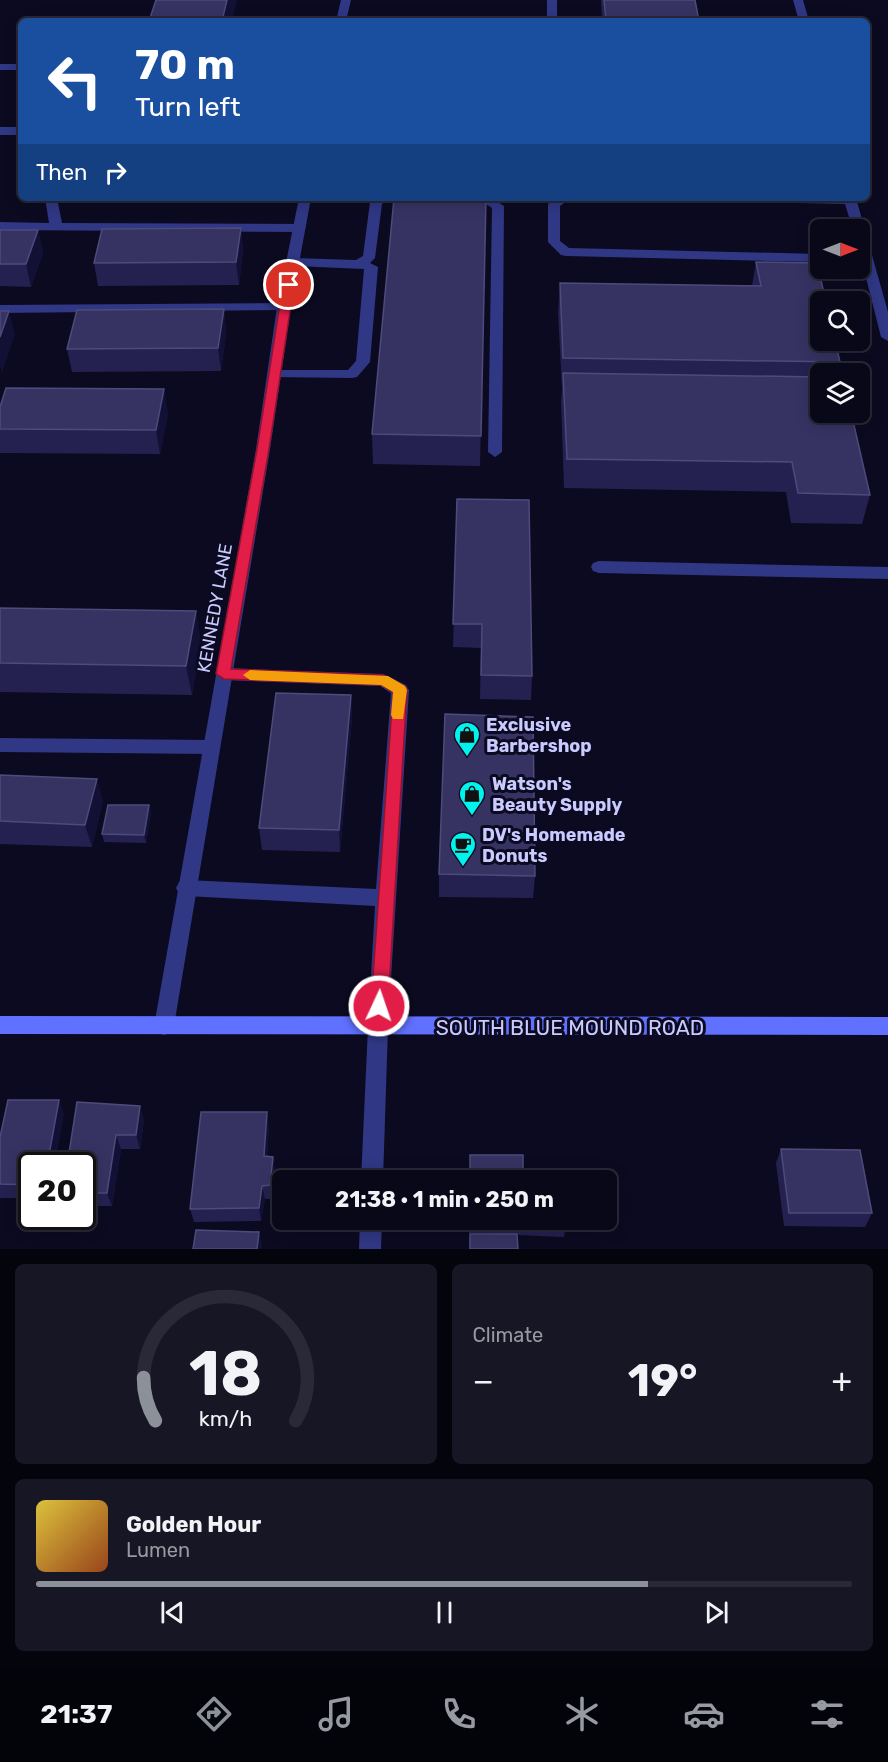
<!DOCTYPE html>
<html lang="en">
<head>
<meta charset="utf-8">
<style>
	body { margin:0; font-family:Rubik,sans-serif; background:#161625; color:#f1f3f6; height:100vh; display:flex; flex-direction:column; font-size:22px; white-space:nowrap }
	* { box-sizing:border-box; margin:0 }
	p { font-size:20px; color:#989aa2 }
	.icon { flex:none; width:33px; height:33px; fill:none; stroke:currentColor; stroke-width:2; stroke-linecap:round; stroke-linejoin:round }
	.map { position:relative; height:1249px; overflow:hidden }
	.panel { display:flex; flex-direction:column; gap:15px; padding:15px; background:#04040d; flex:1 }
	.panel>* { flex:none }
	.banner { position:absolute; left:18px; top:18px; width:852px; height:183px; border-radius:9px; box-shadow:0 3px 15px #0003,0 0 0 2px #292937; background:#1a4fa0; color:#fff; overflow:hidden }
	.needle { width:39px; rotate:90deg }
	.buttons { position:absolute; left:810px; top:219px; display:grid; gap:12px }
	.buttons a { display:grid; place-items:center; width:60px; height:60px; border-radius:9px; background:#080818; box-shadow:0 3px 15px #0003,0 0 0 2px #292937; font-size:30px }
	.speed { position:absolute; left:18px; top:1152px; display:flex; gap:12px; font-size:30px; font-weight:700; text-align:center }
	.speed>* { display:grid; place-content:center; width:78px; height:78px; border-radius:50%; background:#080818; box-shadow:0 3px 15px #0003,0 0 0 2px #292937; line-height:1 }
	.speed .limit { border:3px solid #111; border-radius:9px; background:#fff; color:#111 }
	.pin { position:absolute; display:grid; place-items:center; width:51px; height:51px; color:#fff; margin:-26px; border:3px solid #fff; border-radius:50%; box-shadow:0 2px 6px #0007 }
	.me { position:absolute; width:66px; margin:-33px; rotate:3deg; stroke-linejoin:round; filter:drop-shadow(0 0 4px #0008) }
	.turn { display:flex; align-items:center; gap:21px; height:126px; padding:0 18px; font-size:27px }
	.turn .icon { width:78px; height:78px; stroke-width:2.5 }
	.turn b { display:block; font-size:42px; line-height:51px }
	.then { display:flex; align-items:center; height:57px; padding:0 18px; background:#0003; gap:12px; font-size:22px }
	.big { font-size:45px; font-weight:700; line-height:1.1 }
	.panel .tile { flex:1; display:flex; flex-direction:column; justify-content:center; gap:9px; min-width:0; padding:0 21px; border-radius:9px; background:#161625 }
	.panel .dial { align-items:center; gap:0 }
	.dial svg { height:156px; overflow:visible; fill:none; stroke:#292937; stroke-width:7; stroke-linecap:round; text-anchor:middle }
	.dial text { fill:#f1f3f6; stroke:none }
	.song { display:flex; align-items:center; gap:18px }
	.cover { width:72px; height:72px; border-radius:9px; background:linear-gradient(135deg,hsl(50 70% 55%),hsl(20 70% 35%)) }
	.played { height:6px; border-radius:3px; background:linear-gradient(90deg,#8c9099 75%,#292937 75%) }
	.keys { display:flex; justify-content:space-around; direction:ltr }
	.heat { display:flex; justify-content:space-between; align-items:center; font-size:33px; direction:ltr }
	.panel .tiles { flex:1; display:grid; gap:15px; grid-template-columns:1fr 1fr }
	.tile:last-child { grid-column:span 2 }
	.trip { position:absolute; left:272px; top:1170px; width:345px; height:60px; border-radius:9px; background:#080818; box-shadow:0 3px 15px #0003,0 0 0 2px #292937; font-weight:700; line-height:60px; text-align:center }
	.menu { display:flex; height:96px; justify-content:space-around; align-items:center; background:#03030a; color:#989aa2 }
	.menu .icon { width:42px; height:42px }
	.menu .active { color:#8c9099 }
	.menu b { font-size:27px; color:#f1f3f6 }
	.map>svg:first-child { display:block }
</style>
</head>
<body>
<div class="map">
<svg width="888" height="1249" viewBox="0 0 888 1249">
	<rect width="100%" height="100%" fill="#0b0a20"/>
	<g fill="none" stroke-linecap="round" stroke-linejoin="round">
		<g fill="#303784" fill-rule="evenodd">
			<path d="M341,0H351L346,21H336Z"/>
			<rect x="547" y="0" width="10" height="21"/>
			<path d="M793,0H803L809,21H799Z"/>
			<rect x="0" y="64" width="21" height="6"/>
			<rect x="0" y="127" width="21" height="8"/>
			<path d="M45,198H57L62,223L300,224L306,228L300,232L0,230V222L49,223Z"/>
			<path d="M374,198H390L382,204L375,258L370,263L378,267L370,362L357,377L352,378L269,377L267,374L269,371L274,370H348L356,361L364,269L294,266L288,262L294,258L356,260L363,256L370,202Z"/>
			<path d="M477,198H492L504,206L502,452L495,457L488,452L492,208Z"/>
			<path d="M556,198H571L560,206V241L569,248L820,254V262L566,256L561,255L548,242V204Z"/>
			<path d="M741,198H856L888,312V341L881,337L860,254V230H853L845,204L747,202Z"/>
			<path d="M284,303L291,307L289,310L0,313V305Z"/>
			<path d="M599,561L888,567V579L599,573L593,571L591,567L593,563Z"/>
			<path d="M224,668L383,674L406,685L409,690L388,1027L385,1034L378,1036L371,1034L368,1027L375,906L186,896L179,894L176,888L179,882L186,880L376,889L391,693L380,686L224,680L218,679L216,674L218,669Z"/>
			<path d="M0,738L210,740L216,742L219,747L216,752L210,754L0,752Z"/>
		</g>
		<g fill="#303784" fill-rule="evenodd">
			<path d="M299,198H311L291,307L270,449L174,1026L171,1033L164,1035L157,1033L154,1026L256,449L277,307Z"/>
			<path d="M378,1018L385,1020L388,1027L383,1180H361L368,1027L371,1020Z"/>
			<path d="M360,1220H382L381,1249H359Z"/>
		</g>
		<path fill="#6070ff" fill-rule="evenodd" d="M0,1016L888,1017V1035L0,1034Z"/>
	</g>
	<g fill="#242150">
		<path d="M601,0H695L699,21H602Z"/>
		<path d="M486,198L480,466L373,464L372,434Z"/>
		<path d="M241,228L243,251L239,285L98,286L94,263Z"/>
		<path d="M0,230H38L43,253L31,287L0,286Z"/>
		<path d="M756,262L840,362L838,374H820V412L870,495L862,524L791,523L786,492L564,488L561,402L562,388L558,312L560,283L752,286Z"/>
		<path d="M224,309L226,333L221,371L72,372L67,349Z"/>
		<path d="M0,407L168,413L160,454L0,453Z"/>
		<path d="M457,499L532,676L531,700L480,699L481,648L453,647Z"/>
		<path d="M0,608L201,641L192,695L0,692Z"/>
		<path d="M351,695L352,718L340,852L262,850L259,828Z"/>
		<path d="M0,775L103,801L92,847L0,844Z"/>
		<path d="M149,805L151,813L146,843L104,842L102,834Z"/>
		<path d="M439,874L535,876L533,898L439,897Z"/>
		<path d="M77,1102L144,1120L140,1149H121L112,1206H82V1166Z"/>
		<path d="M64,1114L32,1166V1198H0V1137Z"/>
		<path d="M269,1126L267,1157H273L275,1171L272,1199H265L261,1221L194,1222L190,1209Z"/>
		<path d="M781,1149L872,1213L865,1227L784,1226L776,1163Z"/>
		<path d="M469,1220L566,1224L564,1237L517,1235L518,1249H469L470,1234H501L469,1233Z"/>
	</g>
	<g fill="#131035">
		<path d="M227,0H237L232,21H222Z"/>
		<path d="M241,228L243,251L239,285L236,262Z"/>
		<path d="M38,230L43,253L31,287L26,264Z"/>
		<path d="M224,309L226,333L221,371L218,348Z"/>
		<path d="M9,311L15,334L2,373L0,366V337Z"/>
		<path d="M164,389L168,413L160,454L156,430Z"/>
		<path d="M196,611L201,641L192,695L186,666Z"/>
		<path d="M351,695L352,718L340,852L339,830Z"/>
		<path d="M97,779L103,801L92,847L85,825Z"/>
		<path d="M149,805L151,813L146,843L144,835Z"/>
		<path d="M59,1100L64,1114L55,1166H47Z"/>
		<path d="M140,1106L144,1120L140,1149L136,1135Z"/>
		<path d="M267,1112L269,1126L266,1170L264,1156Z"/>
		<path d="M116,1135L121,1149L112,1206L107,1193Z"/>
		<path d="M273,1157L275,1171L272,1199L270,1185Z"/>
		<path d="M262,1186L265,1199L261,1221L259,1208Z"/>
		<path d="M259,1232L262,1245L261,1249H257Z"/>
	</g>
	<g fill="#363363" stroke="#4d4b7b" stroke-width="1.5">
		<path d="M156,0H227L222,21H149Z"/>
		<path d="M604,0H695L699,21H606Z"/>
		<path d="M394,198H486L481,436L372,434Z"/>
		<path d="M241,228L236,262L94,263L102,229Z"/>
		<path d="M0,230H38L26,264H0Z"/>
		<path d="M756,262L817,263L826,302H820V340H835L840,362L563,358L560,283L761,286Z"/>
		<path d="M224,309L218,348L67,349L77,310Z"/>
		<path d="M0,311H9L0,337Z"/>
		<path d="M563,373L820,377V412H851L870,495L798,493L792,462L567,459Z"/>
		<path d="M6,388L164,389L156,430L0,429V407Z"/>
		<path d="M457,499L529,500L532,676L481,675L482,624H453Z"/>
		<path d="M0,608L196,611L186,666L0,663Z"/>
		<path d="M276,693L351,695L339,830L259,828Z"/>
		<path d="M445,714L533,717L535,876L439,874Z"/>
		<path d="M0,775L97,779L85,825L0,821Z"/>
		<path d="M108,805H149L144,835L102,834Z"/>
		<path d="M8,1100H59L47,1166H32V1185L0,1184V1137Z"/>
		<path d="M77,1102L140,1106L136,1135H116L107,1193H82V1166H67Z"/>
		<path d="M201,1112H267L264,1156L273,1157L270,1185L262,1186L259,1208L190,1209Z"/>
		<path d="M781,1149L860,1150L872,1213H789Z"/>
		<path d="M470,1155H523V1176H533V1180H470Z"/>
		<path d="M470,1220H566V1224Z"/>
		<path d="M196,1230L259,1232L257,1249H193Z"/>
		<path d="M470,1234H517L518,1249H470Z"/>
	</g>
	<path fill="#e11d48" stroke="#92132f" stroke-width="1.5" d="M289,281L294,285L269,449L231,669L383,675L405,686L407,690L388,1006L385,1011L379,1013L373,1011L371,1006L393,692L381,685L224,679L216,674L257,449L283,285Z"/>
	<path fill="#f59e0b" d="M250,670L388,676L405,686L407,690L403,719H393L391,715L393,692L381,685L250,680L243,675Z"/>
	<defs>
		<symbol id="shop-pin" viewBox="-11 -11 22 30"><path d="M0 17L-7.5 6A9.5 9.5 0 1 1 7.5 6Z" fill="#00f4ed" stroke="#0b0a20"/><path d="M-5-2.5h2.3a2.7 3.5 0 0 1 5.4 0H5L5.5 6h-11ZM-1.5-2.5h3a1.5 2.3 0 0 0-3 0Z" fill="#111"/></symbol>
		<symbol id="cafe-pin" viewBox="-11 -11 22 30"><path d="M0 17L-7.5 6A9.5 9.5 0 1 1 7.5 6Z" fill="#00f4ed" stroke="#0b0a20"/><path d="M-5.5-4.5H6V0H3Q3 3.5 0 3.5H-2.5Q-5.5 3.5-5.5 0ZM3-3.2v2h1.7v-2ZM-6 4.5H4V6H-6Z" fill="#111"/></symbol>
	</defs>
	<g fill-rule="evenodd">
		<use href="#shop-pin" x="452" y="720" width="30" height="40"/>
		<use href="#shop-pin" x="457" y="779" width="30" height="40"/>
		<use href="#cafe-pin" x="448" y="830" width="30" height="40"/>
	</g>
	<g text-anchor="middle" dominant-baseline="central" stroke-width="6" stroke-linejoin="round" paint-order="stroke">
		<g font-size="18" fill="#c9caff" stroke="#0b0a20">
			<text transform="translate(215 608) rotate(-80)">KENNEDY LANE</text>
		</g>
		<g font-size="18" font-weight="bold" fill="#c9caff" stroke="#0b0a20" text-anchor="start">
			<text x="486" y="725">Exclusive<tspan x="486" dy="21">Barbershop</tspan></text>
			<text x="492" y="784">Watson's<tspan x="492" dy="21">Beauty Supply</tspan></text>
			<text x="482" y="835">DV's Homemade<tspan x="482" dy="21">Donuts</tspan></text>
		</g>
		<g font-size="21" fill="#c9caff" stroke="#0b0a20">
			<text x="570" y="1027">SOUTH BLUE MOUND ROAD</text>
		</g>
	</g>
</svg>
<div class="buttons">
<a><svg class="needle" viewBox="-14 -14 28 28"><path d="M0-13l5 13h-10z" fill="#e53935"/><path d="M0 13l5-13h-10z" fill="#989aa2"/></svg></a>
<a><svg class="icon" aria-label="search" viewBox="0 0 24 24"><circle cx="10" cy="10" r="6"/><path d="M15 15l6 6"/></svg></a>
<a><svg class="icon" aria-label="layers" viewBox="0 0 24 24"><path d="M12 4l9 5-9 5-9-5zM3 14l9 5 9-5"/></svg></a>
</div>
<div class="speed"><div class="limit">20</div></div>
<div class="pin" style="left:289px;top:285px;background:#d93025"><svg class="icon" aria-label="arrive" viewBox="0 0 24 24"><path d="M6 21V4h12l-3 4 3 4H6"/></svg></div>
<svg class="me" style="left:379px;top:1006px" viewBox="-20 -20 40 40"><circle r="17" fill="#e11d48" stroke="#fff" stroke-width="3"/><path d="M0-11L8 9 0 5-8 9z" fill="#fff"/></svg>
<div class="trip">21:38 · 1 min · 250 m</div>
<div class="banner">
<div class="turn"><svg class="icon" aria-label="left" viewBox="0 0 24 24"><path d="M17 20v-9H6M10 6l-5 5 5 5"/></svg><div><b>70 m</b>Turn left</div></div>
<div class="then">Then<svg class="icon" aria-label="right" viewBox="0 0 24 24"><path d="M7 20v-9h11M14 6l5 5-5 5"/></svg></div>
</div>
</div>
<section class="panel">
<div class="tiles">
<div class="tile dial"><svg viewBox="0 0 100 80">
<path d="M14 69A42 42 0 1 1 86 69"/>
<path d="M14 69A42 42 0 0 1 8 47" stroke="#8c9099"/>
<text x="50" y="56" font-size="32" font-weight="700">18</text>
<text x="50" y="72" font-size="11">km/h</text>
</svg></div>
<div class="tile"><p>Climate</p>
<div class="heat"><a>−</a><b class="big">19°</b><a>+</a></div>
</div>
<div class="tile">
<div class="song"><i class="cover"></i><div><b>Golden Hour</b><p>Lumen</p></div></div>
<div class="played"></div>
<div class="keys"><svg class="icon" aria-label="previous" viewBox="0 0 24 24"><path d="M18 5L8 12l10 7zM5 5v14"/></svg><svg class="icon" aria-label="pause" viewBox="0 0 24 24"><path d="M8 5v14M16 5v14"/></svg><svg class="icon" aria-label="next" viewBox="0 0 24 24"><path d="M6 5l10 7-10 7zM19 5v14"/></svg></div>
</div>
</div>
</section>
<nav class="menu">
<b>21:37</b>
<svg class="icon active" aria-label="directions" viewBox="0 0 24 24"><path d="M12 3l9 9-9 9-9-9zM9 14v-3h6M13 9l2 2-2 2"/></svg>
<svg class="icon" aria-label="music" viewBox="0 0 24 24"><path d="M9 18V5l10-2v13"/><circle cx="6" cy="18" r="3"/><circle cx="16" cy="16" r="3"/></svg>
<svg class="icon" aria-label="phone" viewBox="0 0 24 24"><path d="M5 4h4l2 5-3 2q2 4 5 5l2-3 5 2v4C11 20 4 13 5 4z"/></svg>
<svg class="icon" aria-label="climate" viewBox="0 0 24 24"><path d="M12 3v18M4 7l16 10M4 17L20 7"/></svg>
<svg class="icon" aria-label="car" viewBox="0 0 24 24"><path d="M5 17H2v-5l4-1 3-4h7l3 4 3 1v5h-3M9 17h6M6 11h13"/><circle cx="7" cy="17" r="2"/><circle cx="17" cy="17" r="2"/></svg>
<svg class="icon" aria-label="filters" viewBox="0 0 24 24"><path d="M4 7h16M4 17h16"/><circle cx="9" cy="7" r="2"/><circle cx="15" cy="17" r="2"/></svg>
</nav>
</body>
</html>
